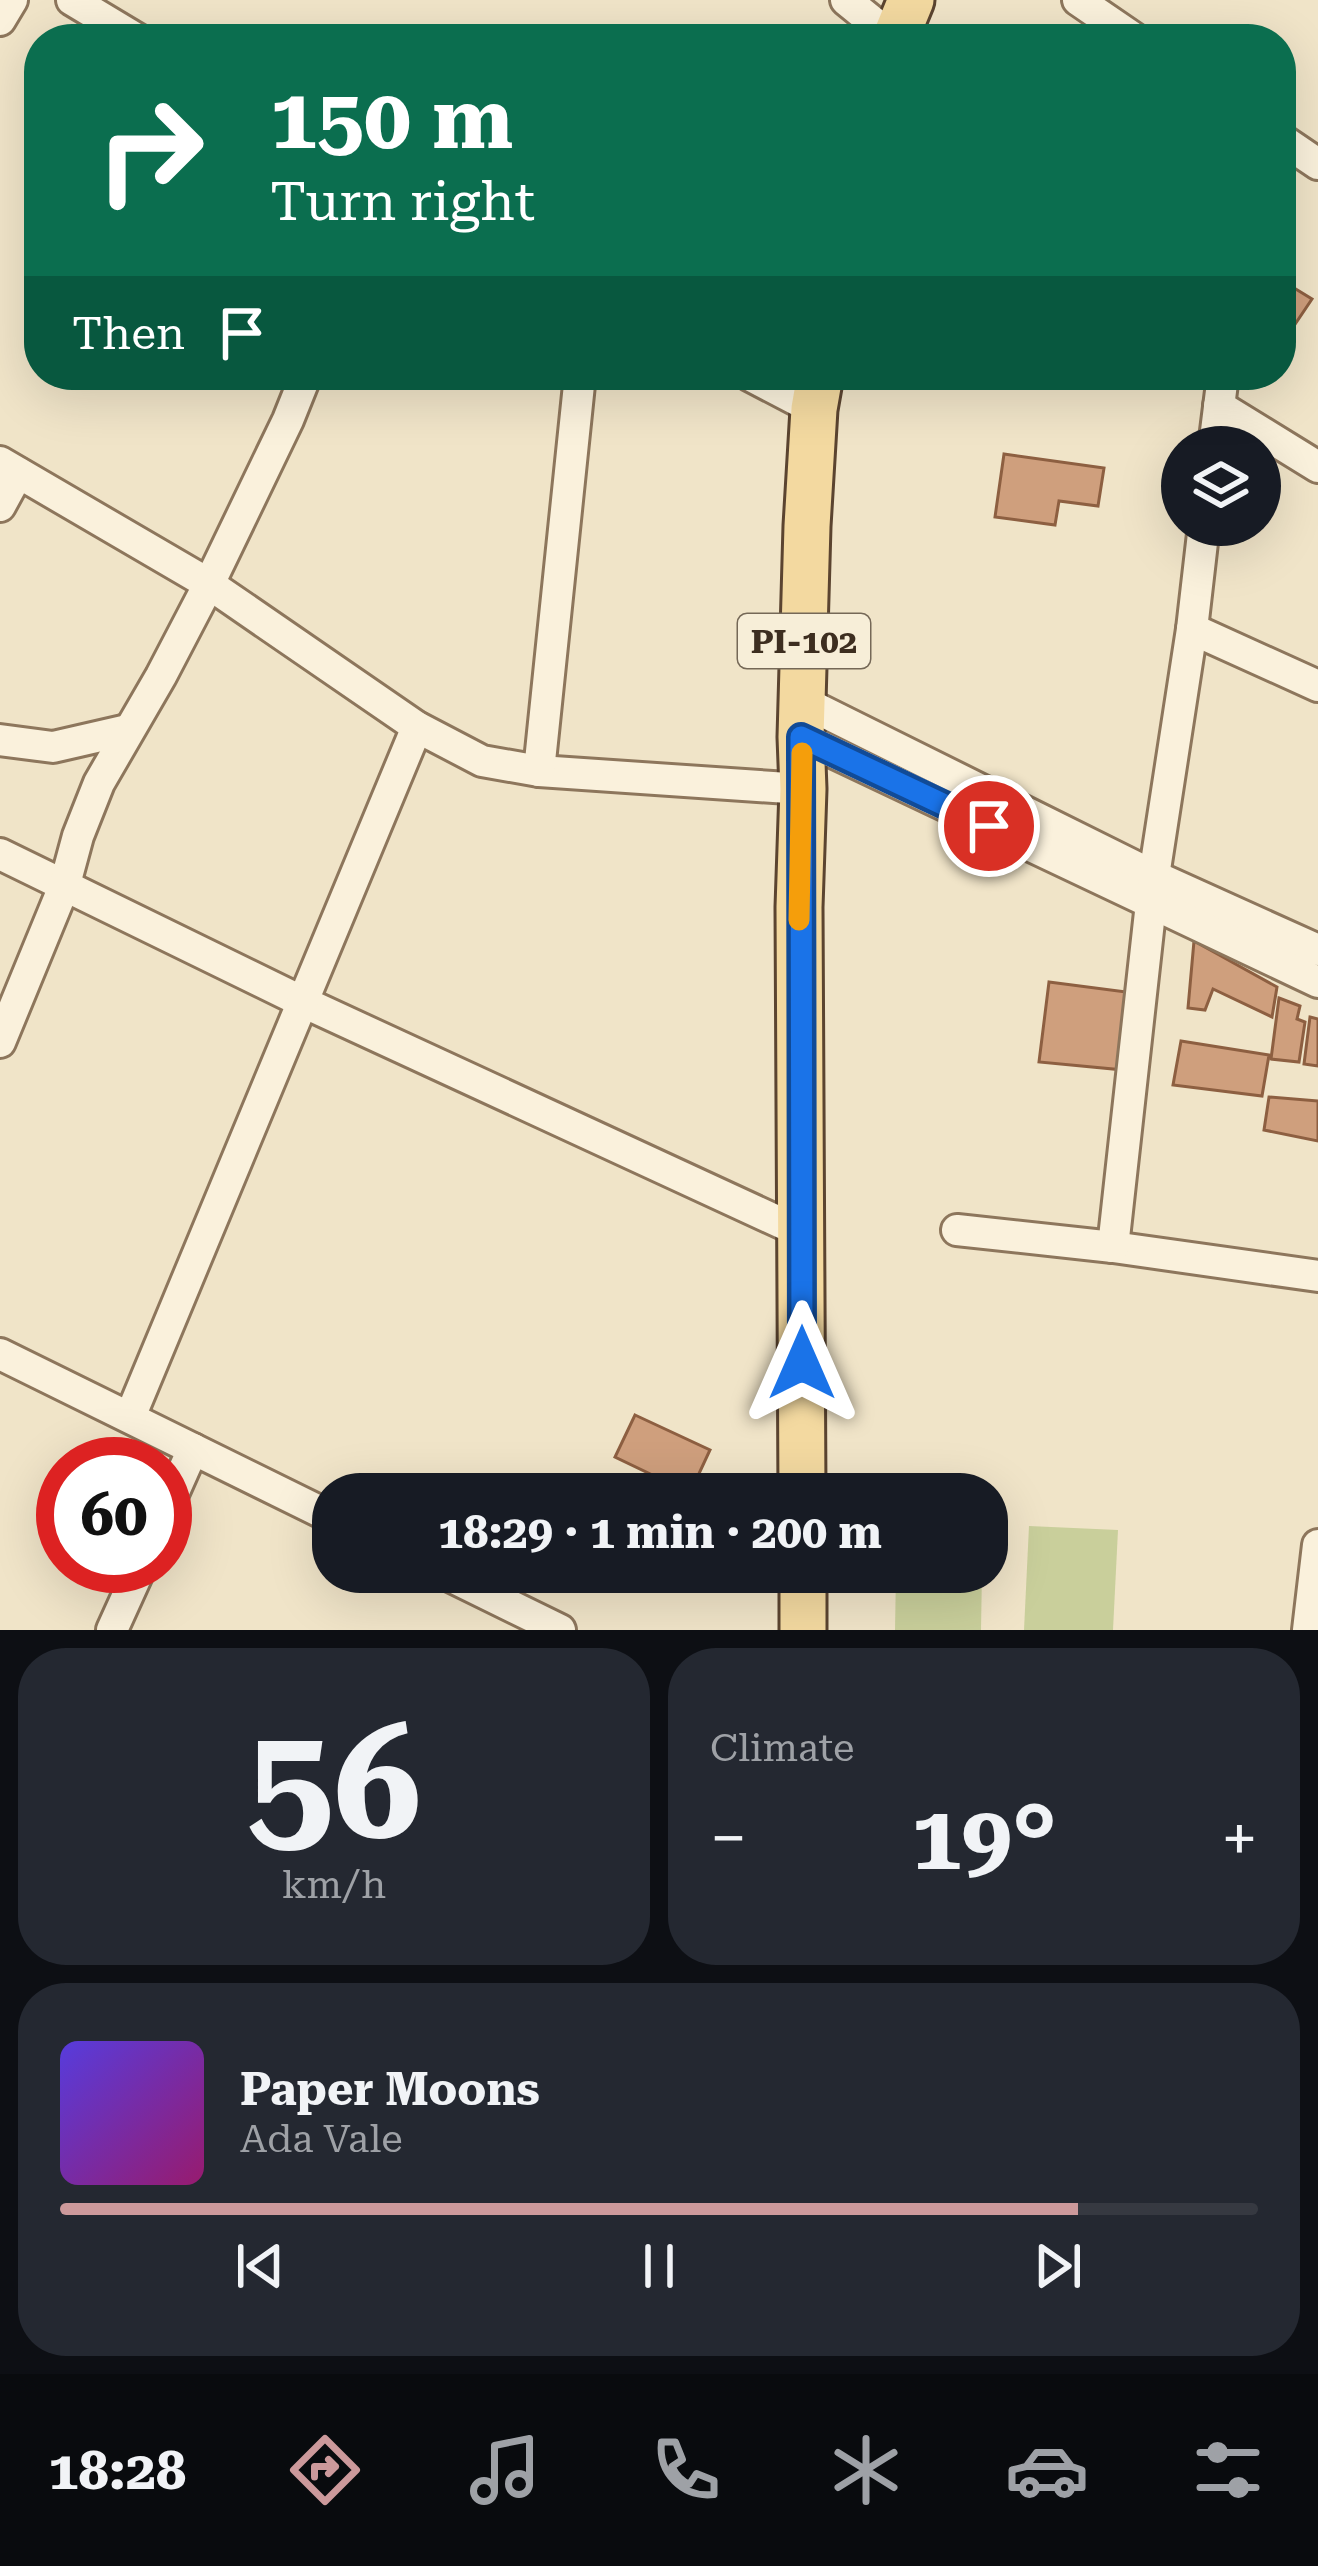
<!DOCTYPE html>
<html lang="en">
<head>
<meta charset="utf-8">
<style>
	body { margin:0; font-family:"Roboto Serif",serif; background:#242831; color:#f1f3f6; height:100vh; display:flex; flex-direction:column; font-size:45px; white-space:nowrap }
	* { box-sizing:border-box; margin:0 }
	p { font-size:39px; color:#9ea1a6 }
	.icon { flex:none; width:66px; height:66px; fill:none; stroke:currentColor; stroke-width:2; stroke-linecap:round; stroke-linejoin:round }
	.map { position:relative; height:1630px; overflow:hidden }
	.details { display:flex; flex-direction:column; gap:18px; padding:18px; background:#0d0f14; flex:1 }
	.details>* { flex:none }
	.guide { position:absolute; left:24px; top:24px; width:1272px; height:366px; border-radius:48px; box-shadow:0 12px 48px #0002; background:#0b6e4f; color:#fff; overflow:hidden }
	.controls { position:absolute; left:1161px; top:426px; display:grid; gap:24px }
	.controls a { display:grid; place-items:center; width:120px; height:120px; border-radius:50%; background:#171b24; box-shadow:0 12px 48px #0002; font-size:60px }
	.speed { position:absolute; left:36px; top:1437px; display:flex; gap:24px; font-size:60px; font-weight:700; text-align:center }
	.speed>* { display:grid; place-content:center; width:156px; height:156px; border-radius:50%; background:#171b24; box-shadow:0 12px 48px #0002; line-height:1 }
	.speed .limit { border:18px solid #d22; background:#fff; color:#111 }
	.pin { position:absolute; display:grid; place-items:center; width:102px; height:102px; color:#fff; margin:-51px; border:6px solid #fff; border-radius:50%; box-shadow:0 3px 12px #0007 }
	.me { position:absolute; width:132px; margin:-66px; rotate:0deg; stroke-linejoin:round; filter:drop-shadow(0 0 9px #0008) }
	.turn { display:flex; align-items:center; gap:42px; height:252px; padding:0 48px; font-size:54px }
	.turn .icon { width:156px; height:156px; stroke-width:2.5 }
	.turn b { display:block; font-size:84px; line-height:102px }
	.then { display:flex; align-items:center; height:114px; padding:0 48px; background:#0003; gap:24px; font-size:45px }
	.big { font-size:90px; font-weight:700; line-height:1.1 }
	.details .card { flex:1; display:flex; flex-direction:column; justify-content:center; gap:18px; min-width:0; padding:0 42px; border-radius:48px; background:#242831 }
	.details .dial { align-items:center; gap:0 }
	.dial b { font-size:156px; line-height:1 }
	.song { display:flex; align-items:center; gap:36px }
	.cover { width:144px; height:144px; border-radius:18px; background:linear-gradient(135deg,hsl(250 70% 55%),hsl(320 70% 35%)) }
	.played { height:12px; border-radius:6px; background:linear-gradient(90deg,#cc999b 85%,#363941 85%) }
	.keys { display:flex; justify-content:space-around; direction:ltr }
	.heat { display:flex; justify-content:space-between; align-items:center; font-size:66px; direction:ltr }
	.details .tiles { flex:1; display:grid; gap:18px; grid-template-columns:1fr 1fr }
	.card:last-child { grid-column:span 2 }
	.trip { position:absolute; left:312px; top:1473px; width:696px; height:120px; border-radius:48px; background:#171b24; box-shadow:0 12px 48px #0002; font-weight:700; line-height:120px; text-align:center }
	.dock { display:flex; height:192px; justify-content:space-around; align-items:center; background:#090b0e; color:#9ea1a6 }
	.dock .icon { width:84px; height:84px }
	.dock .active { color:#cc999b }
	.dock b { font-size:54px; color:#f1f3f6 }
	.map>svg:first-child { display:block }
</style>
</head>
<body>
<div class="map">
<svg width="1318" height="1630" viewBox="0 0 1318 1630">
	<rect width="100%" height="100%" fill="#f0e4c8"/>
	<g fill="#c9cf9b">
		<path d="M1029,1526L1118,1530L1113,1630H1024Z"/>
		<path d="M896,1572H982L981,1630H895Z"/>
	</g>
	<g fill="#cf9f7d" stroke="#8d5f41" stroke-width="3">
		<path d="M1281,280L1312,299L1281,345Z"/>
		<path d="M1004,454L1104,468L1098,506L1059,501L1055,525L995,517Z"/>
		<path d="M1194,941L1277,987L1272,1017L1213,989L1205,1010L1188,1008Z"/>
		<path d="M1049,982L1134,993L1124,1070L1039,1062Z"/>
		<path d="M1279,998L1300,1006L1297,1019L1305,1022L1299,1062L1271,1059Z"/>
		<path d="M1310,1017L1318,1019V1066L1304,1064Z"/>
		<path d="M1181,1041L1269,1055L1262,1096L1173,1085Z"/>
		<path d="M1269,1097L1318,1101V1141L1264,1130Z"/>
		<path d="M635,1415L710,1450L690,1493L615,1457Z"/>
	</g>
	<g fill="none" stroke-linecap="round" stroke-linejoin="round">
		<defs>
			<g id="street">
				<path d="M72,0L137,39"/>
				<path d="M846,0L894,39"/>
				<path d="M1078,0L1135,39"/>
				<path d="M0,20L12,0"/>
				<path d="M1281,139L1318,164"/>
				<path d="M749,375L814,409"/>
				<path d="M1219,406L1318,467"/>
				<path d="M1214,447L1223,375"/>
				<path d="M0,462L209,584L417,727L482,761L539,771L803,789"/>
				<path d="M0,506L18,473"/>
				<path d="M1192,629L1318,686"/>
				<path d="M802,701L1154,876L1318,950"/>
				<path d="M801,737L1318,982"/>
				<path d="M0,740L53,747L127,730"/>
				<path d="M539,771L580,375"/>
				<path d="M0,854L303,1002L801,1232"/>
				<path d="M0,1042L65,884L78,836L99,783L161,676L209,584L288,420L306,375"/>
				<path d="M957,1230L1113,1247L1318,1276"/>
				<path d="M1113,1247L1154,876L1192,629L1204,525"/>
				<path d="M0,1354L333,1518"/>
				<path d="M130,1417L417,727"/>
				<path d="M165,1512L193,1449"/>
				<path d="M442,1572L560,1630"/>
				<path d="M112,1630L141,1566"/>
				<path d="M1308,1630L1318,1545"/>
			</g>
			<g id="primary">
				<path d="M895,39L911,0"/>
				<path d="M802,1494L799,907L803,789L801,737L807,526L814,409L820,375"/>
				<path d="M803,1572V1630"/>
			</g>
		</defs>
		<use href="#street" stroke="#8d765c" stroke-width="36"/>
		<use href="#primary" stroke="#5b4430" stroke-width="51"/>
		<use href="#street" stroke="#faf1dc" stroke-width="30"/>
		<use href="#primary" stroke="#f3d9a0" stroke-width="45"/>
	</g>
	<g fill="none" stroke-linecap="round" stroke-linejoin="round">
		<defs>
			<path id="route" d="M802,1363L801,737L989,826"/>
		</defs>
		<use href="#route" stroke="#114b97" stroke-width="30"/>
		<use href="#route" stroke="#1a73e8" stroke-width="21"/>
		<path stroke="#f59e0b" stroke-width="21" d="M799,920L802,753"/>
	</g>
	<g text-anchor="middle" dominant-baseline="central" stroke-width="12" stroke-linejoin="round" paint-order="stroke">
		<rect fill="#f7eed8" stroke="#756857" stroke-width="3" x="738" y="614" width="132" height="54" rx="9"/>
		<g font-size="33" font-weight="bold" fill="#3d2e20">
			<text x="804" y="641">PI-102</text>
		</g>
	</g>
</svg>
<div class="controls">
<a><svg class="icon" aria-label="layers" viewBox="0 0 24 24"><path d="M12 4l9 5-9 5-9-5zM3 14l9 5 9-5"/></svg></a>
</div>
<div class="speed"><div class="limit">60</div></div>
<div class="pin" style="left:989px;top:826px;background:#d93025"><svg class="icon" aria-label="arrive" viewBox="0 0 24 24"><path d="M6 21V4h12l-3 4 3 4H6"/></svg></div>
<svg class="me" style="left:802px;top:1363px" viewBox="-20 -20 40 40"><path d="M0-17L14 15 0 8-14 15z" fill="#1a73e8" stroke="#fff" stroke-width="4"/></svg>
<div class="trip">18:29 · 1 min · 200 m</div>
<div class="guide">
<div class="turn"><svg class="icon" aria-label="right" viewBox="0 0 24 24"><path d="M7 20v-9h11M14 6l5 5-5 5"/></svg><div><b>150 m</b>Turn right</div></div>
<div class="then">Then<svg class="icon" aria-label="arrive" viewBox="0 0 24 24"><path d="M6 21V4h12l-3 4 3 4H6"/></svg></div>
</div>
</div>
<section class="details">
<div class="tiles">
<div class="card dial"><b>56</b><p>km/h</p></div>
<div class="card"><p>Climate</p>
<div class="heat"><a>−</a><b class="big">19°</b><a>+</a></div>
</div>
<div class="card">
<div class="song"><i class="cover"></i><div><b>Paper Moons</b><p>Ada Vale</p></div></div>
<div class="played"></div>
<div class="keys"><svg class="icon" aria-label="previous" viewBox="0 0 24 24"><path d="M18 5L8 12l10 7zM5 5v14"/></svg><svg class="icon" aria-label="pause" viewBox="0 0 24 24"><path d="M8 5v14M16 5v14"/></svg><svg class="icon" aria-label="next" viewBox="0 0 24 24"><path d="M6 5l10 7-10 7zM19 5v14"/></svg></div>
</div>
</div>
</section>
<nav class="dock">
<b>18:28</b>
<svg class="icon active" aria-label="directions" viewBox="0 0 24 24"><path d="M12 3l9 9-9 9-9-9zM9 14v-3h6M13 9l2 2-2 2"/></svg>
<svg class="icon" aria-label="music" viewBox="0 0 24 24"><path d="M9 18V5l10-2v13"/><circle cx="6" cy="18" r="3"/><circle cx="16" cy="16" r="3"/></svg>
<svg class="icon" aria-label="phone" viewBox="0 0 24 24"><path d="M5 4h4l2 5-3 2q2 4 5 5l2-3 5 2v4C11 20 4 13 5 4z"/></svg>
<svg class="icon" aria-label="climate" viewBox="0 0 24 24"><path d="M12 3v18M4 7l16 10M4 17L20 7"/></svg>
<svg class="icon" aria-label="car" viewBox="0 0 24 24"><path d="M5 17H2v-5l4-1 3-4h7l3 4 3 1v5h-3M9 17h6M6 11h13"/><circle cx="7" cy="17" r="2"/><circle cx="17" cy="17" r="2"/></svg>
<svg class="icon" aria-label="filters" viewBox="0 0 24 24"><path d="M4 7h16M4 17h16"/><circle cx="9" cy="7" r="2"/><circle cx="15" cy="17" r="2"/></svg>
</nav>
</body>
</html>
